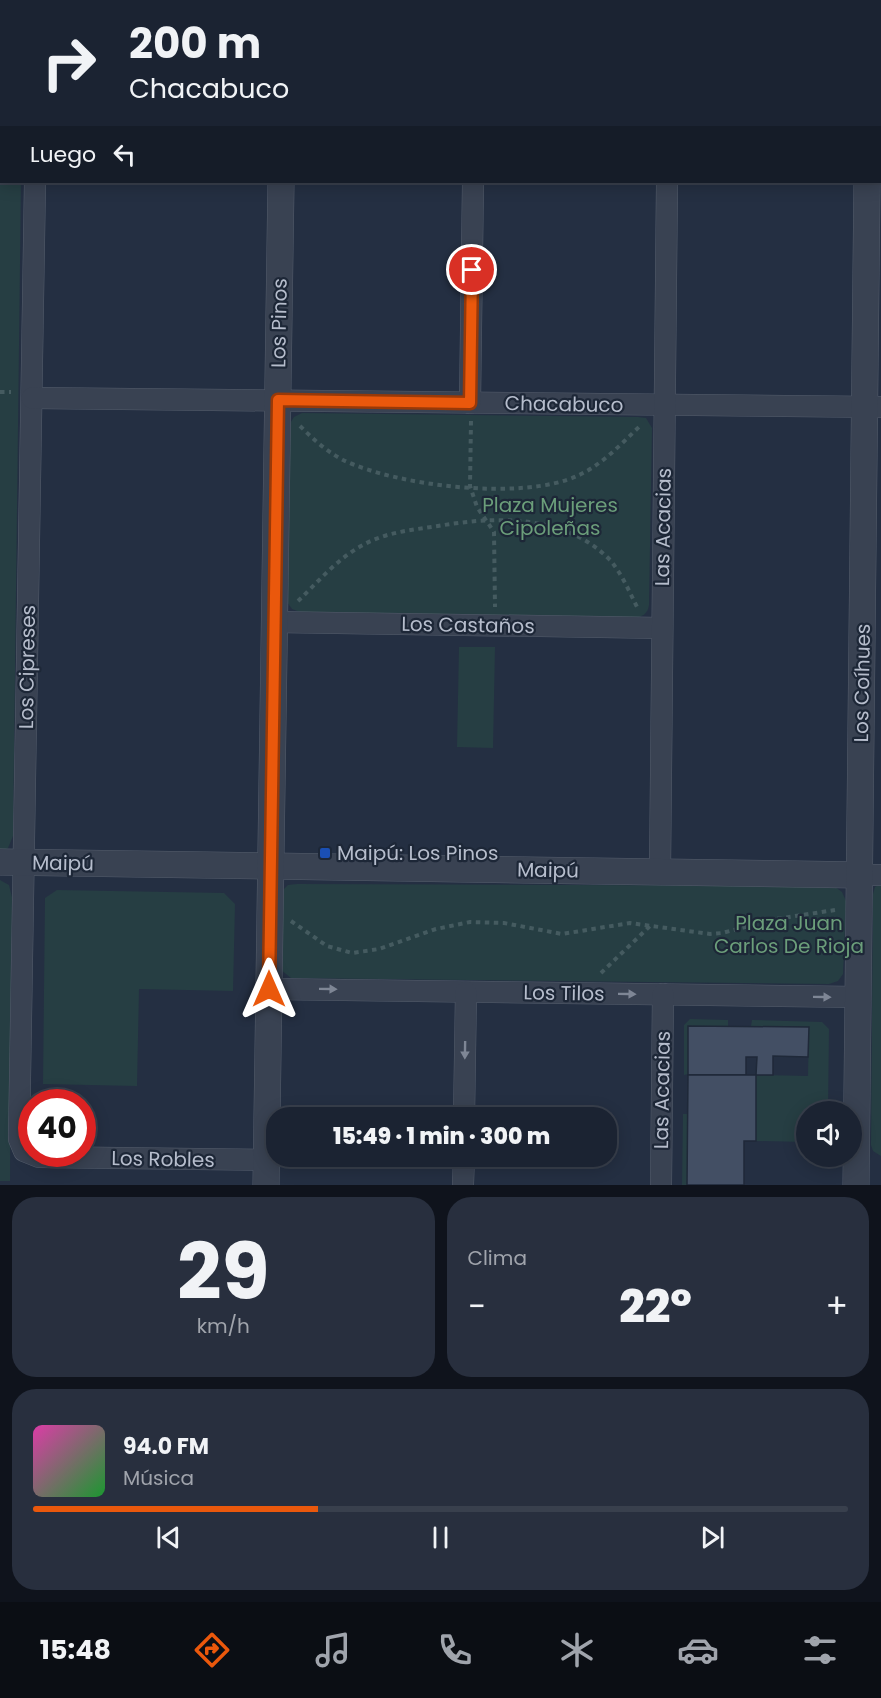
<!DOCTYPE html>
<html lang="es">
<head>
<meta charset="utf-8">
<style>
	body { margin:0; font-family:Poppins,sans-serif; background:#282f3e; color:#f1f3f6; height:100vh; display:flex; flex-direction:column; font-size:22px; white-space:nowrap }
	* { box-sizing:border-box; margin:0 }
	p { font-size:20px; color:#a0a4ac }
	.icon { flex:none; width:33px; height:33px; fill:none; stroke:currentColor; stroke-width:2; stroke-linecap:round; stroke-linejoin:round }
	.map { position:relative; height:1185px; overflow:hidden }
	.panel { display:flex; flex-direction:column; gap:12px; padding:12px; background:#0f131c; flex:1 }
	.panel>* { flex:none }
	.top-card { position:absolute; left:0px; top:0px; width:882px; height:183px; box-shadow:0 3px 15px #0003,0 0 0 2px #39404d; background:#1b2332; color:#f1f3f6; overflow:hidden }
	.tools { position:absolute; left:796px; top:1101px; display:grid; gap:12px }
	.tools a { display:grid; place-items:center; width:66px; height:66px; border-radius:50%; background:#1b2332; box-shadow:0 3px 15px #0003,0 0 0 2px #39404d; font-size:30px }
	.speed { position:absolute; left:18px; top:1089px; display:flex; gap:12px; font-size:30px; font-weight:700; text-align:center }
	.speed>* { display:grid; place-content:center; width:78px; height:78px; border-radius:50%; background:#1b2332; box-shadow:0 3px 15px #0003,0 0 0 2px #39404d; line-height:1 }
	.speed .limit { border:9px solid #d22; background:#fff; color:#111 }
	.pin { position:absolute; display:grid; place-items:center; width:51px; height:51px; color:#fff; margin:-26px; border:3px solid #fff; border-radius:50%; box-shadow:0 2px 6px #0007 }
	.me { position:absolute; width:66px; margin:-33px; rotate:0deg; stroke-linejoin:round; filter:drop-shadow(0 0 4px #0008) }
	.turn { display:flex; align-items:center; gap:21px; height:126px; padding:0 30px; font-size:27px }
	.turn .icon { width:78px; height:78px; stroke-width:2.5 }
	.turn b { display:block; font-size:42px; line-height:51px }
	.then { display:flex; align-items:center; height:57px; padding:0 30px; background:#0003; gap:12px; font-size:22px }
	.big { font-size:45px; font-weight:800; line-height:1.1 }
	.panel .widget { flex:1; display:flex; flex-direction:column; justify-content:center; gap:9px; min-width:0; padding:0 21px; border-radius:24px; background:#282f3e }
	.panel .dial { align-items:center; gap:0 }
	.dial b { font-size:78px; line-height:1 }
	.song { display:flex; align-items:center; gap:18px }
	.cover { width:72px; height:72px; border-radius:9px; background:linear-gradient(135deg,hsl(320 70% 55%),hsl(130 70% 35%)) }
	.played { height:6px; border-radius:3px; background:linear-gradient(90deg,#ea580c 35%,#39404d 35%) }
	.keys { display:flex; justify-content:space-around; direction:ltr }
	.heat { display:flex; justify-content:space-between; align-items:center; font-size:33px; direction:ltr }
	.panel .tiles { flex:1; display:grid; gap:12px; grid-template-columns:1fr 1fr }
	.widget:last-child { grid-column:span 2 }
	.trip { position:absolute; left:266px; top:1107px; width:351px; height:60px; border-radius:24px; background:#1b2332; box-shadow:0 3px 15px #0003,0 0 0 2px #39404d; font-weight:800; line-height:60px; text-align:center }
	.menu { display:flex; height:96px; justify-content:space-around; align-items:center; background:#0b0e14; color:#a0a4ac }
	.menu .icon { width:42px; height:42px }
	.menu .active { color:#ea580c }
	.menu b { font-size:27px; color:#f1f3f6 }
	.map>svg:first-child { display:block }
</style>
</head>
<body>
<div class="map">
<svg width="881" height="1185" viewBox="0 0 881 1185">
	<rect width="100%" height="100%" fill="#242f42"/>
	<g fill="#263e43">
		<path d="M0,0H23L2,2V182H21L13,836L8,848L0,852Z"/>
		<path d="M302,413L638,417L646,418L652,428L649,605C648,613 643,617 634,618L300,612L292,609L287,602L289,425L294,417Z"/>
		<path d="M459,647H495L493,748L457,747Z"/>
		<path d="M0,880L9,885L12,897L10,1181H0Z"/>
		<path d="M881,883V1156L873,1151L871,1145L873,894L875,887Z"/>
		<path d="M297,884L834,886L842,892L846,901L843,974L838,981L829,984L291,978L281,970L282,891L288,885Z"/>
		<path d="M57,890L224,893L235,904L233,991L139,989L137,1086L43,1084L45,898Z"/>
		<path d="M690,1019L728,1020V1026H688V1074L684,1075V1025Z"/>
		<path d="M752,1020L822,1022L829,1029L828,1111L807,1112V1142L756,1141V1075L808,1076L809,1027L751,1026Z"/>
		<path d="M683,1114H688L687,1185H682Z"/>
	</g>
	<g fill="#434f64" stroke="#1f2939" stroke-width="1.5">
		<rect x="314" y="0" width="64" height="2"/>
		<path d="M688,1026L809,1027L808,1057L773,1056V1075H756L757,1057H746V1075H688Z"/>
		<path d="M688,1075H756V1141H744V1185H687Z"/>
	</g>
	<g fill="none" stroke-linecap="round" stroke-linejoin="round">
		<defs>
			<g id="minor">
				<path d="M38,2V0"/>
				<path d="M475,2V0"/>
				<path d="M669,2V0"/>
				<path d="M35,182L19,1139L24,1151L39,1157L267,1160"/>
				<path d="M32,398L881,407"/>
				<path d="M470,403L473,182"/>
				<path d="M274,622L662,628"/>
				<path d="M660,872L667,182"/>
				<path d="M860,875H881"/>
				<path d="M269,989L858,997"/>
				<path d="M464,1118L466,992"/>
				<path d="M463,1185L464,1156"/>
				<path d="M661,1185L663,994"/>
			</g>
			<g id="tertiary">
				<path d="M283,2V0"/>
				<path d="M869,2V0"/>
				<path d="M0,862L860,875"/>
				<path d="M266,1185L281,182"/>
				<path d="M856,1185L867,182"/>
			</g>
		</defs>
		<use href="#minor" stroke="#545d6c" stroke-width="22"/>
		<use href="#tertiary" stroke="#545d6c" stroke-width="27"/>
		<g stroke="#455b60" stroke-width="4" stroke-dasharray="4.5 4.5" stroke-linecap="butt">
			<path d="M0,392H11"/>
			<path d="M471,421L470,486L477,507L494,532L495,607"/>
			<path d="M300,426C313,439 326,451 343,460C397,486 522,501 577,476C602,465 621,444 641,425"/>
			<path d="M298,601C318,582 338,558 363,545C386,532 412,530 438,526C496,516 565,514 610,560C622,574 629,591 637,607"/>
			<path d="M291,921L327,946L352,953L379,949L436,929L470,922L504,923L562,934L630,923L710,934L722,933L776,919L835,910"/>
			<path d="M601,973L651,925"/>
		</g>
		<use href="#minor" stroke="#394252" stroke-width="21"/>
		<use href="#tertiary" stroke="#394252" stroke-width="26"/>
	</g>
	<defs><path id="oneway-solid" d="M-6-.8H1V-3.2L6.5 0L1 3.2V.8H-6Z" transform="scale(1.5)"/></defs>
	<g fill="#7e8695">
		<use href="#oneway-solid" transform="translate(328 989) rotate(1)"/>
		<use href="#oneway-solid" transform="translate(627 994) rotate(1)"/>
		<use href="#oneway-solid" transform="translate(822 997) rotate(1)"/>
		<use href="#oneway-solid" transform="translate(465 1050) rotate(91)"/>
	</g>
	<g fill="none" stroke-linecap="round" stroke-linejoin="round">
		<defs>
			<path id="route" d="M269,989L278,400L470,403L472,270"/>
		</defs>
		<use href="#route" stroke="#983908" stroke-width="15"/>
		<use href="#route" stroke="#ea580c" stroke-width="10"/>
	</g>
	<rect fill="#1a4fb4" stroke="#1d2737" stroke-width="2" x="319" y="847" width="12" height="12" rx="3"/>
	<g text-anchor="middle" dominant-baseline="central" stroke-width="4.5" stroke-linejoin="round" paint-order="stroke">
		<g font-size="20" fill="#b6bdcc" stroke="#1d2737">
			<text transform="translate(279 323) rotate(-89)">Los Pinos</text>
			<text transform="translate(564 404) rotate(1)">Chacabuco</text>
			<text transform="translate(663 527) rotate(-89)">Las Acacias</text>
			<text transform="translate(468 625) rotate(1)">Los Castaños</text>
			<text transform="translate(27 667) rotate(-89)">Los Cipreses</text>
			<text transform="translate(862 683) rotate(-89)">Los Coíhues</text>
			<text transform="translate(63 863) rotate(1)">Maipú</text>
			<text transform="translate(548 870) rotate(1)">Maipú</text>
			<text transform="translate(564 993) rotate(1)">Los Tilos</text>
			<text transform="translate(662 1090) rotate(-89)">Las Acacias</text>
			<text transform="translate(163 1159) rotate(1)">Los Robles</text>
		</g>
		<g font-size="20" fill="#6b9e7a" stroke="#1d2737">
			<text x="550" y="505">Plaza Mujeres<tspan x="550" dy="23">Cipoleñas</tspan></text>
			<text x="789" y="923">Plaza Juan<tspan x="789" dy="23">Carlos De Rioja</tspan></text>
		</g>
		<g font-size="20" fill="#b6bdcc" stroke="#1d2737" text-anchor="start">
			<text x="337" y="853">Maipú: Los Pinos</text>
		</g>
	</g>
</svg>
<div class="tools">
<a><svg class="icon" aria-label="sound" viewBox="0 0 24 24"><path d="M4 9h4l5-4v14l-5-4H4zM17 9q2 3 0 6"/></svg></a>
</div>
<div class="speed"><div class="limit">40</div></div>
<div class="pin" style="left:472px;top:270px;background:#d93025"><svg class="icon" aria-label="arrive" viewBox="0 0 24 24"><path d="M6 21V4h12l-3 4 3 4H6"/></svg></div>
<svg class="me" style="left:269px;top:989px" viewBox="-20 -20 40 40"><path d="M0-17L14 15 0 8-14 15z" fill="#ea580c" stroke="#fff" stroke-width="4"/></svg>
<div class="trip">15:49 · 1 min · 300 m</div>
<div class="top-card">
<div class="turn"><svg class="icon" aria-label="right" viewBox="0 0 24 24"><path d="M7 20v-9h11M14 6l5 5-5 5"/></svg><div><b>200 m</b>Chacabuco</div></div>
<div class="then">Luego<svg class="icon" aria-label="left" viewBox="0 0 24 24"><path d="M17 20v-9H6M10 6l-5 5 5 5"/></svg></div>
</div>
</div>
<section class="panel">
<div class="tiles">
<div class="widget dial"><b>29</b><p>km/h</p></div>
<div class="widget"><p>Clima</p>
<div class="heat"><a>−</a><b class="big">22°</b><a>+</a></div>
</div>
<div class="widget">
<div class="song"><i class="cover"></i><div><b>94.0 FM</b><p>Música</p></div></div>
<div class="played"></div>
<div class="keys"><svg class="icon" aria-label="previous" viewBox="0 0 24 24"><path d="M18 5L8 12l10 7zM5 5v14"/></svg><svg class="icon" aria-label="pause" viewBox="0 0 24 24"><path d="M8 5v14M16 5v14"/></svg><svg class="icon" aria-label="next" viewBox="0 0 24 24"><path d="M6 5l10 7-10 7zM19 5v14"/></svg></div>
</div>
</div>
</section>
<nav class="menu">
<b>15:48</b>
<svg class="icon active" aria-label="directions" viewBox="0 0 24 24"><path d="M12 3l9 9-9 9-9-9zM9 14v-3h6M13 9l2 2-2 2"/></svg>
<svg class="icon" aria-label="music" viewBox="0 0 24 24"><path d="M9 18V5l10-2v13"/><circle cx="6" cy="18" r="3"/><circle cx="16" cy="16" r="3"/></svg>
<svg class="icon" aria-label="phone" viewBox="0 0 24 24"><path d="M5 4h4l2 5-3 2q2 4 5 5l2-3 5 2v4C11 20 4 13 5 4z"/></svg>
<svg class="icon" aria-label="climate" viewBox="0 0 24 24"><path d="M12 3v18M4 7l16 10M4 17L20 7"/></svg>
<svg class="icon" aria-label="car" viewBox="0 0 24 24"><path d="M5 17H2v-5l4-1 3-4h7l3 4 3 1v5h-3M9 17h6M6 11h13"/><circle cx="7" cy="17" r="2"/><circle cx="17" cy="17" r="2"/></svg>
<svg class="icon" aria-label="filters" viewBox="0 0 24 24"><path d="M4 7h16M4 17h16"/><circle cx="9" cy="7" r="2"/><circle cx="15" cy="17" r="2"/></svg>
</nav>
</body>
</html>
